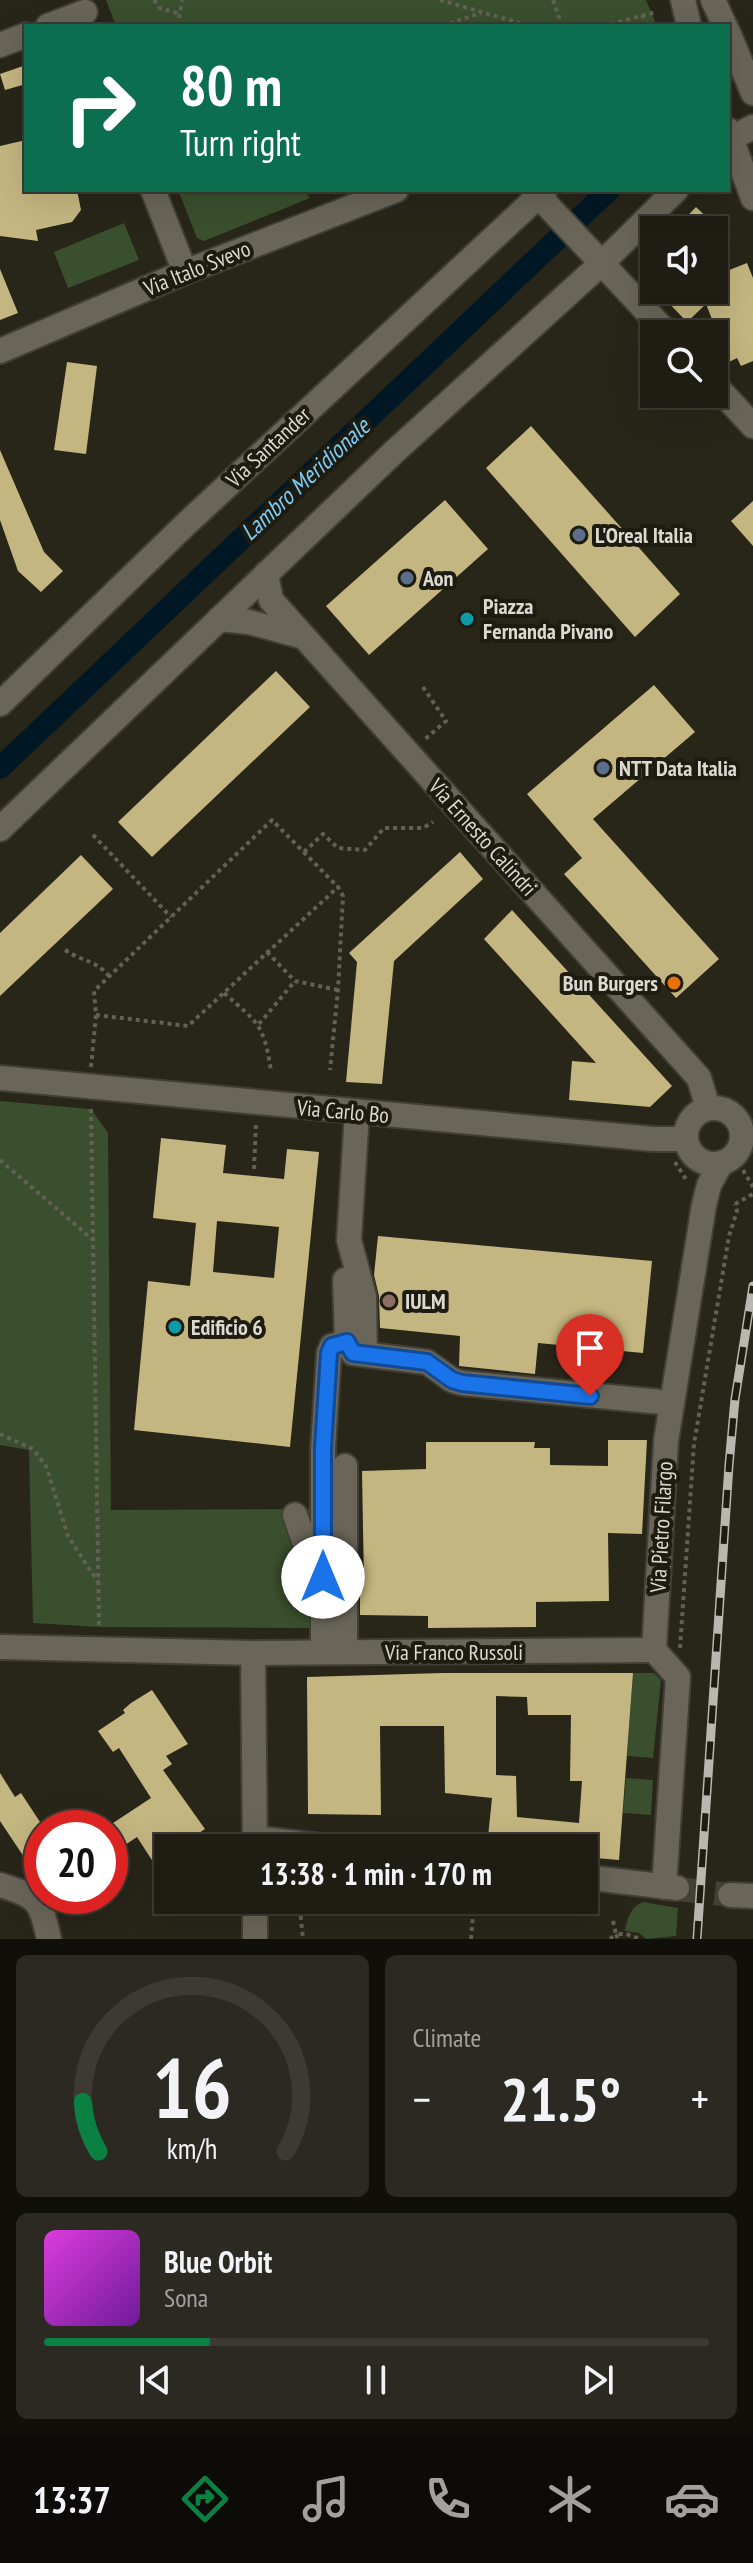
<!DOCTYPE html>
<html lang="en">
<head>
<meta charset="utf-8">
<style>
	body { margin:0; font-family:"PT Sans Narrow",sans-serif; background:#2b2921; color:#f1f3f6; height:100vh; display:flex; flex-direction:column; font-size:30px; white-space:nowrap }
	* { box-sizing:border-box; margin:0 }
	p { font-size:26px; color:#a1a1a0 }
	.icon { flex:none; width:44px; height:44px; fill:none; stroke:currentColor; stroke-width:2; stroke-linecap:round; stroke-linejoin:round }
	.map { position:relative; height:1939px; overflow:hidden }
	.details { display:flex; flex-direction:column; gap:16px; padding:16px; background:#100f0a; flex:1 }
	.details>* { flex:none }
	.hud { position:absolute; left:24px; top:24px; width:706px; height:168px; border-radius:0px; box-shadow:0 8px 32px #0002,0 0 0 2px #3c3a33; background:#0b6e4f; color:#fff; overflow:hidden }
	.controls { position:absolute; left:640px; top:216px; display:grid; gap:16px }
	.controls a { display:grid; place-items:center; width:88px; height:88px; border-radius:0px; background:#1e1c13; box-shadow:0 8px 32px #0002,0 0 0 2px #3c3a33; font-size:40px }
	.speed { position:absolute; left:24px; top:1810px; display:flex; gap:16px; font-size:40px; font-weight:700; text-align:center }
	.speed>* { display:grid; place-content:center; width:104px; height:104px; border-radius:50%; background:#1e1c13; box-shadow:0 8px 32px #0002,0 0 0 2px #3c3a33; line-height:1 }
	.speed .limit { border:12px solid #d22; background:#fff; color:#111 }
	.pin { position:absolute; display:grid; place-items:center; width:68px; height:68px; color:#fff; margin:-82px -34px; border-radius:50% 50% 50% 0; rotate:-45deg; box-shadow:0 0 8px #0007 }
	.pin .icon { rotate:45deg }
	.me { position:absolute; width:88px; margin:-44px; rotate:0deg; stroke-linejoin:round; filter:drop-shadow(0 0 6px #0008) }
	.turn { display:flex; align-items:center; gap:28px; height:168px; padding:0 24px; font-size:36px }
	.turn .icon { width:104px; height:104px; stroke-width:2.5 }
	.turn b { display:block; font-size:56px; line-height:68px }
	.big { font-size:60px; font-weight:800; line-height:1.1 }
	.details .widget { flex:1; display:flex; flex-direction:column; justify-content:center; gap:12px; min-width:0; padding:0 28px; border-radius:12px; background:#2b2921 }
	.details .dial { align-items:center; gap:0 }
	.dial svg { height:208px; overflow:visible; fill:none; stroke:#3c3a33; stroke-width:7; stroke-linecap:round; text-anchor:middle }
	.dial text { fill:#f1f3f6; stroke:none }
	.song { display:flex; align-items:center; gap:24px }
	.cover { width:96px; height:96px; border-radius:12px; background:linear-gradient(135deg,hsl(300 70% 55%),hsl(280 70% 35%)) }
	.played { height:8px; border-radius:4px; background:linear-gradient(90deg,#0b8043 25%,#3c3a33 25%) }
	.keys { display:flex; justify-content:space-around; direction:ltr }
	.heat { display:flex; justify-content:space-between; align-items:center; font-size:44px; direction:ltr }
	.details .tiles { flex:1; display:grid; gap:16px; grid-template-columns:1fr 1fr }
	.widget:last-child { grid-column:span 2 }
	.trip { position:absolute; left:154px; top:1834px; width:444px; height:80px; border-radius:0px; background:#1e1c13; box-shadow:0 8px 32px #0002,0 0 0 2px #3c3a33; font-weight:800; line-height:80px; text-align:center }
	.menu { display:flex; height:128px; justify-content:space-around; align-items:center; background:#0c0b08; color:#a1a1a0 }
	.menu .icon { width:56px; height:56px }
	.menu .current { color:#0b8043 }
	.menu b { font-size:36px; color:#f1f3f6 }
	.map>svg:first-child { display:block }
</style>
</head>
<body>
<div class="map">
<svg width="753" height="1939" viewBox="0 0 753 1939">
	<rect width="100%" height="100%" fill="#282519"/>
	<g fill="#394f2d">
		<path d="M106,0H646L657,26H493L478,23L471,26H116Z"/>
		<path d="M178,190H303L310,198L204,241L197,238Z"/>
		<path d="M124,223L139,260L68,288L54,252Z"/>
		<path d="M0,1101L91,1109L108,1133L111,1510L333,1509V1628L99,1627L33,1623L29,1450L0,1445Z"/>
		<path d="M633,1673H654L661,1680L653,1758L627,1756Z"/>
		<path d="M626,1778L653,1780L651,1815L623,1813Z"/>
		<path d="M643,1902L678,1908L676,1936L646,1939L639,1933L625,1931C627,1919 631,1906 643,1902Z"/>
	</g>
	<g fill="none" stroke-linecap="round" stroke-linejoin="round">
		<path stroke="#001825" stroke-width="22" d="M0,768L609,190"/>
	</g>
	<g fill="#c4b680" fill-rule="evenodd">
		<path d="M26,65V84L5,90L0,74Z"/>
		<path d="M26,140V190H77L81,210L72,222L36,230L38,241L0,236V146Z"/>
		<path d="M696,207L720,230H674Z"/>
		<path d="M747,263L753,278V361L741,366L737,358L729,362L706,304L687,322L662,296L677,290H714V276Z"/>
		<path d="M0,269L18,313L0,320Z"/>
		<path d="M67,362L97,366L86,454L54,450Z"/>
		<path d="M531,426L680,594L635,637L486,468Z"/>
		<path d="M0,450L44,552L63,571L41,592L18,571L0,520Z"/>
		<path d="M445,500L488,549L369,655L326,606Z"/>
		<path d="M753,501V546L731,521Z"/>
		<path d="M276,671L310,707L152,857L118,822Z"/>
		<path d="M654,685L695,732L593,819L719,959L676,998L564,874L582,858L527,794Z"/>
		<path d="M460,852L483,879L394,961L382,1084L346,1082L357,962L349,953Z"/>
		<path d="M81,855L113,889L0,996V933Z"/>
		<path d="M512,910L672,1086L650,1107L569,1100L572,1061L596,1063L484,939Z"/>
		<path d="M161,1138L226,1145L223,1173L284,1179L287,1149L319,1152L290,1447L134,1430L148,1281L190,1286L196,1223L153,1218ZM217,1221L279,1227L274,1278L213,1272Z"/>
		<path d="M378,1236L652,1261L643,1353L538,1343L535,1374L459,1366L460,1336L380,1328L379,1296L374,1275Z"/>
		<path d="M608,1440H647L642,1534L608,1533L609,1601L536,1602V1627L428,1628V1616L360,1615V1582H364L362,1471L426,1469V1442H535L534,1448H550V1465L608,1466Z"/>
		<path d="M443,1673H633L619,1860L584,1857V1848L487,1847L492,1798L445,1793L444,1726H380L381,1815L308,1814L307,1677ZM496,1696L527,1697L528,1715H571L570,1781H582L579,1823L517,1817L516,1776L496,1775Z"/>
		<path d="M152,1690L188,1744L166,1756L172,1764L163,1770L205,1829L185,1842L189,1848H168V1885L137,1837L110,1855V1825L151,1798L119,1748L113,1752L98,1731L125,1713L123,1710L131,1703Z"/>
		<path d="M0,1773L15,1797L21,1793L42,1825V1861L32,1869L0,1821Z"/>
	</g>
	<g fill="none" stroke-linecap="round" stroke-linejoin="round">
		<path stroke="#434035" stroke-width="24" stroke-dasharray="24 12" stroke-linecap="butt" d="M679,1889L730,1895"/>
		<defs>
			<g id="minor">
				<path d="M683,0L689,26"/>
				<path d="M713,0L725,26"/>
				<path d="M48,26L85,12"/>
				<path d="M728,32L753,93"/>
				<path d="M0,45L26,35"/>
				<path d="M728,130L753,198"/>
				<path d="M728,140L753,127"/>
				<path d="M153,190L185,272"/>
				<path d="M533,190L668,334"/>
				<path d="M0,351L185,272L396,190"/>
				<path d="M714,384L753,426"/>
				<path d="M266,574L271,600L699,1078L708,1108"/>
				<path d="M219,619L249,622L304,637"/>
				<path d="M0,704L185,525L545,190"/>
				<path d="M0,829L394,452L602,263L676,190"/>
				<path d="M0,1078L653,1139H686"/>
				<circle cx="714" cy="1136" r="28"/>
				<path d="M357,1112L349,1240L364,1296L365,1354"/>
				<path d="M345,1280L347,1342L353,1353L427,1362L452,1380L462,1383L672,1403"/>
				<path d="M295,1515L304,1541L323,1577V1652"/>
				<path d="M323,1577V1448L329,1353L332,1346L347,1342"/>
				<path d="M0,1647L253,1653L654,1650"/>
				<path d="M345,1652V1466"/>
				<path d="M253,1653L255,1848"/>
				<path d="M255,1838L336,1848"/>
				<path d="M584,1877L677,1888"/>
				<path d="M0,1885C39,1897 40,1900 49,1939"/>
				<path d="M664,1887L678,1677L654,1650L666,1441L704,1205L709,1185L721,1163"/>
				<path d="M730,1895L753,1896"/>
				<path d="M255,1900V1939"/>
			</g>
		</defs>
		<use href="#minor" stroke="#413f35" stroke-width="28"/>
		<g stroke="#636056" stroke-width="4" stroke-dasharray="4 4" stroke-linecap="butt">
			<path d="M154,0L160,8L180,14"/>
			<path d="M440,0L530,26"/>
			<path d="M553,0L562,26"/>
			<path d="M642,15L648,26"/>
			<path d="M178,26L182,0"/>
			<path d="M442,26L481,13"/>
			<path d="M603,26L656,12"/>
			<path d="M423,687L446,721L424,740"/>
			<path d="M93,835L171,917"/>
			<path d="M304,852L323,834L338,848L365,850L384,828H423L433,822"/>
			<path d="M65,950C83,962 94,959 109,976"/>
			<path d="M267,952L295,981L338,990"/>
			<path d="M224,993C258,1023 264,1024 271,1071"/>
			<path d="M96,1015L188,1026L338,887L343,896L338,990L330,1070"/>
			<path d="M259,1024L295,981"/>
			<path d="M91,1067L96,1015L94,991L272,820L338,887"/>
			<path d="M91,1109L99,1627"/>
			<path d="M0,1160L92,1239"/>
			<path d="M675,1162L687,1181"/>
			<path d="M254,1169L256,1123"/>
			<path d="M743,1170L753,1187"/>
			<path d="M735,1204L753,1194"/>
			<path d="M0,1434L33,1449L46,1466L68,1536L98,1582"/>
			<path d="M680,1648L694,1444L729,1236L737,1211L735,1204"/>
			<path d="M299,1900L303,1939"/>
			<path d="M613,1921L616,1934H626L640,1939"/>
			<path d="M471,1939L474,1900"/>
			<path d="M610,1939L616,1934L618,1939"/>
		</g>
		<use href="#minor" stroke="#696558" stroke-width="24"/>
		<defs>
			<path id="rail" d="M697,1939L729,1465L735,1399L753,1286"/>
		</defs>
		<use href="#rail" stroke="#b9b7af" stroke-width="9"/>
		<use href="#rail" stroke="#1e1b10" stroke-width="6" stroke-dasharray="18" stroke-linecap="butt"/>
	</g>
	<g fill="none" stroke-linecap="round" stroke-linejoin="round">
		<defs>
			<path id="route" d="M323,1577V1448L329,1353L332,1346L347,1342L353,1353L427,1362L452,1380L462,1383L590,1396"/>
		</defs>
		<use href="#route" stroke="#114b97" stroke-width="20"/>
		<use href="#route" stroke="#1a73e8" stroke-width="14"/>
	</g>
	<g fill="#5c6f8a" stroke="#1e1b10" stroke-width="3">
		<circle cx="579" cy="535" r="8"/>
		<circle cx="407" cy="578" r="8"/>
		<circle cx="603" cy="768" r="8"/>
	</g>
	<g fill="#0f9aa8" stroke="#1e1b10" stroke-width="3">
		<circle cx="467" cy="619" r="8"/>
		<circle cx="175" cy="1327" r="8"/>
	</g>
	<circle fill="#e8710a" stroke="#1e1b10" stroke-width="3" cx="674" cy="983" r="8"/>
	<circle fill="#8d6e63" stroke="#1e1b10" stroke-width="3" cx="389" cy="1301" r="8"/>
	<g text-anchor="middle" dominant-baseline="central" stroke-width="8" stroke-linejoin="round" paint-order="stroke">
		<g font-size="22" fill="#dbd9d2" stroke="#1e1b10">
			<text transform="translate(197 268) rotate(-22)">Via Italo Svevo</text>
			<text transform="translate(268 447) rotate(-43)">Via Santander</text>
			<text transform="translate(483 837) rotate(48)">Via Ernesto Calindri</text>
			<text transform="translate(343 1111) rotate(5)">Via Carlo Bo</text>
			<text transform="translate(661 1527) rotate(-87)">Via Pietro Filargo</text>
			<text x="454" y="1652">Via Franco Russoli</text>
		</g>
		<g font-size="22" font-weight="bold" fill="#dbd9d2" stroke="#1e1b10" text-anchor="start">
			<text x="595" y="535">L'Oreal Italia</text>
			<text x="423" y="578">Aon</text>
			<text x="483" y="606">Piazza<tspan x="483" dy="25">Fernanda Pivano</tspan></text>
			<text x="619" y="768">NTT Data Italia</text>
			<text x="658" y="983" text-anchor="end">Bun Burgers</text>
			<text x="405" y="1301">IULM</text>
			<text x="191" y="1327">Edificio 6</text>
		</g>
		<g font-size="24" font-style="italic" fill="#7acdfa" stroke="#1e1b10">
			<text transform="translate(305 479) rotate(-43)">Lambro Meridionale</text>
		</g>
	</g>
</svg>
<div class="controls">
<a><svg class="icon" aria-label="sound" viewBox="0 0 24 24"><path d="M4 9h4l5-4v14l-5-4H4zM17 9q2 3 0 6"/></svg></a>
<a><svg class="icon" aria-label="search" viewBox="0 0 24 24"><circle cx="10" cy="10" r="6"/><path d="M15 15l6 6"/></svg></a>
</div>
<div class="speed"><div class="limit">20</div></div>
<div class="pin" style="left:590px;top:1396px;background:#d93025"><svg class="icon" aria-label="arrive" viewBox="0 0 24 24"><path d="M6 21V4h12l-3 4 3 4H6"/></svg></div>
<svg class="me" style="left:323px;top:1577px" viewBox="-20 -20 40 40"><circle r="19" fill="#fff"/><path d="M0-13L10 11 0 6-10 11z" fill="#1a73e8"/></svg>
<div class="trip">13:38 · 1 min · 170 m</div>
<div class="hud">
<div class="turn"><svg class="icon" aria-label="right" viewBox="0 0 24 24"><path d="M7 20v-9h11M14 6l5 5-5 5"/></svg><div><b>80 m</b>Turn right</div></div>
</div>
</div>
<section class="details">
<div class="tiles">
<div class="widget dial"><svg viewBox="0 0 100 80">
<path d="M14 69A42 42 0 1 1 86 69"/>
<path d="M14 69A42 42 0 0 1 8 50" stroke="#0b8043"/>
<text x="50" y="56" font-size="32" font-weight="700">16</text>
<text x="50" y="72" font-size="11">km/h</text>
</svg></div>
<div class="widget"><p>Climate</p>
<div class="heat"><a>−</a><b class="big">21.5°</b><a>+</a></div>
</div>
<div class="widget">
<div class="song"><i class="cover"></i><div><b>Blue Orbit</b><p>Sona</p></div></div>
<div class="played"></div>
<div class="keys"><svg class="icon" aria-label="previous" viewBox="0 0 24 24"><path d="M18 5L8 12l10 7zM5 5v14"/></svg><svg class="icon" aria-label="pause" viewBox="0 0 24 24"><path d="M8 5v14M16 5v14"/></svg><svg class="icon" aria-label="next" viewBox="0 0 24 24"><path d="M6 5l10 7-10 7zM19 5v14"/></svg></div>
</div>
</div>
</section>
<nav class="menu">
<b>13:37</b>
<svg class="icon current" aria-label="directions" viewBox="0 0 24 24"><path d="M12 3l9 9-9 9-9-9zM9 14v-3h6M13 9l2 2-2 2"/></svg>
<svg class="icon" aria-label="music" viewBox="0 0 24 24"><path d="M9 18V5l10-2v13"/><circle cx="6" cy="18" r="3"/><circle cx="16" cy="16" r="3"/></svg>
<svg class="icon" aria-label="phone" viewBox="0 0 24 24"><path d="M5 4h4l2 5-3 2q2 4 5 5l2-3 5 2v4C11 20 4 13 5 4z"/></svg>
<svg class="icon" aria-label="climate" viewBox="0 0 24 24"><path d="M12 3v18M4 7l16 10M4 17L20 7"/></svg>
<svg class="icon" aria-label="car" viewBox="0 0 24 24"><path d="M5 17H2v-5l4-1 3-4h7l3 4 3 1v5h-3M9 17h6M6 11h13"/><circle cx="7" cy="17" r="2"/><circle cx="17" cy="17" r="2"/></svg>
</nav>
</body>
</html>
